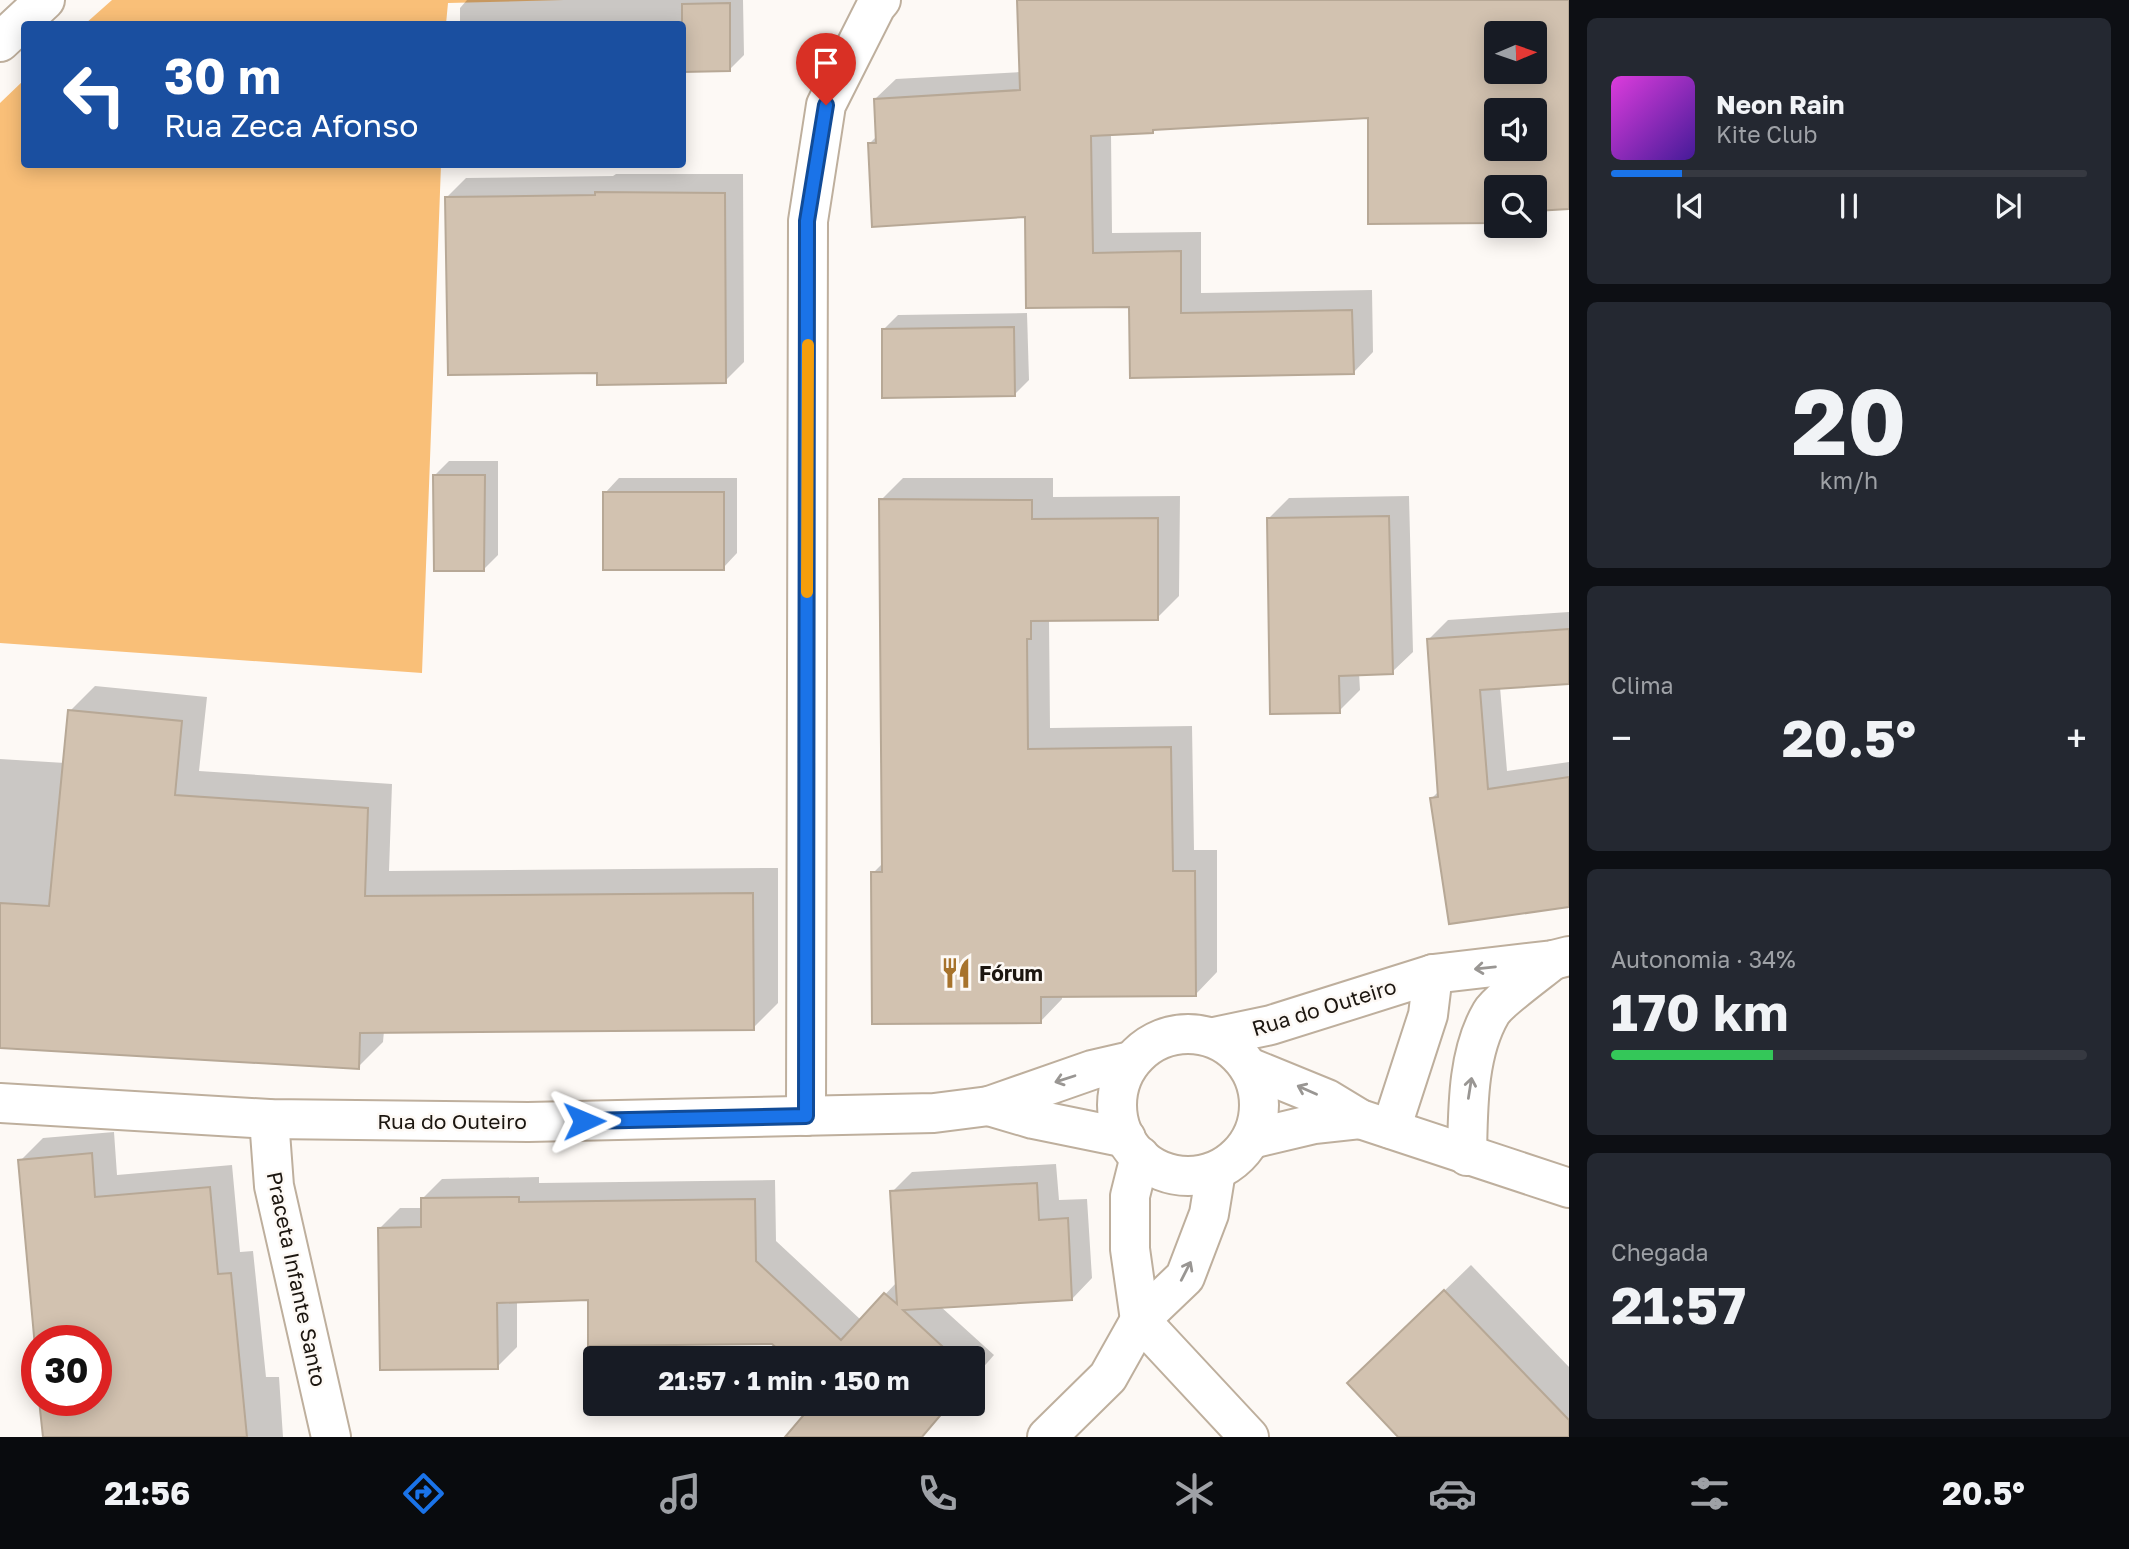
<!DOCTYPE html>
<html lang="pt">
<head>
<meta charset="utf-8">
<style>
	body { margin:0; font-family:"Golos Text",sans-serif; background:#242831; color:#f1f3f6; height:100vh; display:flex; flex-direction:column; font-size:26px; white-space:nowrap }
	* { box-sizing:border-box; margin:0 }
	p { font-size:23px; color:#9ea1a6 }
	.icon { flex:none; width:38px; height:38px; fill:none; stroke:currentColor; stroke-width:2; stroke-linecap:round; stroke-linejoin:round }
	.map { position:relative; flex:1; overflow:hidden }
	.details { display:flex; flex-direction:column; gap:18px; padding:18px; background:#0d0f14; width:560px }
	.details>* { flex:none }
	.banner { position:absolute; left:21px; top:21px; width:665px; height:147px; border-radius:7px; box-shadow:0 4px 18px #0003; background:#1a4fa0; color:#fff; overflow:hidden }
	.needle { width:46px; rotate:88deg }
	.controls { position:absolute; left:1484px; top:21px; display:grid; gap:14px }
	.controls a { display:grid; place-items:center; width:63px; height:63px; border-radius:7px; background:#171b24; box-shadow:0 4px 18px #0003; font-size:35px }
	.speed { position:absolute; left:21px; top:1325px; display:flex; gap:14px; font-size:35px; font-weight:700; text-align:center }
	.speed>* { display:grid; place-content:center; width:91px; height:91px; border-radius:50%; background:#171b24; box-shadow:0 4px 18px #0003; line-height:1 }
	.speed .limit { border:10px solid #d22; background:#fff; color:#111 }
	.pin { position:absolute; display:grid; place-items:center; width:60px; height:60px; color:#fff; margin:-72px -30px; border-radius:50% 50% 50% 0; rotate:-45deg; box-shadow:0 0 7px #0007 }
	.pin .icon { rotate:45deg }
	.me { position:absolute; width:77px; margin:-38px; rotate:89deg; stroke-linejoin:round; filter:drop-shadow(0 0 5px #0008) }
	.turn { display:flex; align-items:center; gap:24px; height:147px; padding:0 28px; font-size:32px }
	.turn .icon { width:91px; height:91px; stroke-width:2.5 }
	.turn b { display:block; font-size:49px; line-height:60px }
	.big { font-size:52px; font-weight:700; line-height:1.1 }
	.details .tile { flex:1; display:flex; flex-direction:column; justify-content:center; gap:10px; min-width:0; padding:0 24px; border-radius:10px; background:#242831 }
	.details .dial { align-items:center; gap:0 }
	.dial b { font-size:91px; line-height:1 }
	.song { display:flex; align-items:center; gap:21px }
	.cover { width:84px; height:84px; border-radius:10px; background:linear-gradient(135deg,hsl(300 70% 55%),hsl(260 70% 35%)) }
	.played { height:7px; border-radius:4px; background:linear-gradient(90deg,#1a73e8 15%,#363941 15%) }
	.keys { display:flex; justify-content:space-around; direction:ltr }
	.heat { display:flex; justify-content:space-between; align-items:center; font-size:38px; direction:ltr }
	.charge { height:10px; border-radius:5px; background:linear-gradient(90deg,#34c759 34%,#363941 0) }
	.trip { position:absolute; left:583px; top:1346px; width:402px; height:70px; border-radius:7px; background:#171b24; box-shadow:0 4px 18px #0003; font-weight:700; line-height:70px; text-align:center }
	.tab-bar { display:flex; height:112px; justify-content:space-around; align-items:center; background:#090b0e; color:#9ea1a6 }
	.tab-bar .icon { width:49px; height:49px }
	.tab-bar .on { color:#1a73e8 }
	.tab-bar b { font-size:32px; color:#f1f3f6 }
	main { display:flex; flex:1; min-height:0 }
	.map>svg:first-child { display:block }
</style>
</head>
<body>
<main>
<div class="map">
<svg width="1569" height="1437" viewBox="0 0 1569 1437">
	<rect width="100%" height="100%" fill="#fdf9f5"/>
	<g fill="#f9bf78">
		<path d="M112,0H564L448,3L446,24H85Z"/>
		<path d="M24,80V164L441,165L422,673L0,643V103Z"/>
	</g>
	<g fill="#0003" fill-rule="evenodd">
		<path d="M467,0H743L744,55L729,70L682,24H460V8Z"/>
		<path d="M1018,0H1569V207L1547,209L1535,221V187H1496V221L1370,223V116L1156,128L1153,132L1111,133L1112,233L1201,232V293L1372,290L1373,352L1353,373L1131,305L1026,215L869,144L877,136L875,99L896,79L1021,72ZM1496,33H1535V72H1496ZM1496,110H1535V149H1496Z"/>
		<path d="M616,174H743L744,362L725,381L599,371L446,198L466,178L613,176Z"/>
		<path d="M1027,313L1029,380L1014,395L883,330L898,315Z"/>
		<path d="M449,461H498V555L483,570L435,475Z"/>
		<path d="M619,478H737V553L723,568L605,493Z"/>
		<path d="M903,478H1053V497L1180,496L1179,596L1157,618L1049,619L1050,728L1192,726L1194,850H1217V972L1195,995H1062V999L1040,1022L873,873L884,862L881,500Z"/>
		<path d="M1409,496L1413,652L1392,672L1359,673L1360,690L1339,711L1268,519L1289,498Z"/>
		<path d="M1569,612V683L1500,687L1507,771L1569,762V905L1450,922L1432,798L1439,791L1428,640L1448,620Z"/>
		<path d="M95,686L207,697L199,771L392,784L389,871L778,868V1003L753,1028L384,1031L383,1042L358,1067L0,1046V759L65,763L70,711Z"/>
		<path d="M114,1132L117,1175L232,1165L240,1252L253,1251L266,1377H279L283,1437H45L41,1400H96V1340H37L20,1161L43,1138Z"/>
		<path d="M1056,1164L1059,1200L1087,1199L1092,1278L1072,1299L940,1306L994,1355L973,1379V1358H790L773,1342L589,1298L517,1301V1347L497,1367L380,1228L400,1208H422V1199L442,1179L539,1177V1183L775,1180L776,1241L861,1320L897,1282L892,1192L912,1172Z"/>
		<path d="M1471,1265L1569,1367V1437H1400L1376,1357Z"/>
		<path d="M816,1404H951L922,1437H787Z"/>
	</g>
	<g fill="#d2c2b0" stroke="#b7a896" stroke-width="2" fill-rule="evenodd">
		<path d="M1017,0H1569V209L1535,211V223V187H1496V223L1368,224V118L1153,130V133L1091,136L1093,253L1181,251V313L1352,310L1354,374L1130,378L1129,307L1026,308L1025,217L872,227L868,143H876L874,99L1020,90ZM1496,33H1535V72H1496ZM1496,110H1535V149H1496Z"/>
		<path d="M730,3V71L682,72V4Z"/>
		<path d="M595,192L725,193L726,383L597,385V373L448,375L445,197L595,195Z"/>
		<path d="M1014,327L1015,396L882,398V329Z"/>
		<path d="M433,475H485L484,571H434Z"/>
		<rect x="603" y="492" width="121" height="78"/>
		<path d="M879,499L1032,500V519L1158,518V620L1031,621V639H1027L1028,749L1171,747L1173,871H1195L1196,996L1041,997V1023L872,1024L871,872H882Z"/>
		<path d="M1389,516L1393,674L1339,676L1340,713L1270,714L1267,518Z"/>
		<path d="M1569,629V684L1480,690L1488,789L1569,777V907L1449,924L1430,798L1438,797L1427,639Z"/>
		<path d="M68,710L182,721L175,795L368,808L365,896L753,893L754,1030L360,1033L359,1069L0,1048V903L49,906Z"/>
		<path d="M92,1153L95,1197L210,1187L218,1274L231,1273L247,1437H43L39,1400H96V1340H37V1369L18,1160Z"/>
		<path d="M1037,1183L1039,1220L1068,1218L1072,1300L903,1310L955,1358H788L772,1344L588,1346V1300L497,1303L498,1369L380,1370L378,1228L421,1227V1198L519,1197V1202L755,1199L756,1261L841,1340L884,1293L897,1304L890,1191Z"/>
		<path d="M1444,1290L1569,1420V1437H1398L1347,1383Z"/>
		<path d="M813,1404H950L922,1437H785Z"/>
	</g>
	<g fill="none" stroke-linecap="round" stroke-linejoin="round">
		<defs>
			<g id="minor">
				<circle cx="1188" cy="1105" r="71"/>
				<path d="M1214,1037L1271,1025L1433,974L1553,960L1569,956"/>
				<path d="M1251,1068L1327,1099L1360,1119L1569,1188"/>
				<path d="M0,1103L269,1119L528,1122L934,1113L989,1106L1092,1070L1131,1061"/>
				<path d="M989,1106L1033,1119L1126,1138"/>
				<path d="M806,1116L808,221L826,105L876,6L881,0"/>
				<path d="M269,1119L274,1186L331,1437"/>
				<path d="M1391,1129L1428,1015L1433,974"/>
				<path d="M1251,1139L1314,1124L1360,1119"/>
				<path d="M1140,1156L1130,1196V1249L1140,1320"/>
				<path d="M1467,1156C1468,1110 1467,1054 1491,1013C1498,1001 1540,971 1553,960"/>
				<path d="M1140,1320L1249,1437"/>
				<path d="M1047,1437L1108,1377L1140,1320L1185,1277L1209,1214L1216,1171"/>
			</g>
			<path id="secondary" d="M0,42L45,0"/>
		</defs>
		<use href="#minor" stroke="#beaf9d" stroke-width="42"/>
		<use href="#secondary" stroke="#beaf9d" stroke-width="42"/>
		<use href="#minor" stroke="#fff" stroke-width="38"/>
		<use href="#secondary" stroke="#fff" stroke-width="38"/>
	</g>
	<defs><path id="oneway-shaft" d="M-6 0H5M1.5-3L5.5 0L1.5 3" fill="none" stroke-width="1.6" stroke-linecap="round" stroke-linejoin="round" transform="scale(1.75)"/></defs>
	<g stroke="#999693">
		<use href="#oneway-shaft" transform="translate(1485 968) rotate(174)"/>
		<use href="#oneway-shaft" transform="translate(1065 1079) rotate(162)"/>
		<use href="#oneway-shaft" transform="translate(1470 1088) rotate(-81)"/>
		<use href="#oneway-shaft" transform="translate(1307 1090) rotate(-156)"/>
		<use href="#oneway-shaft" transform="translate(1186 1271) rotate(-63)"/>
	</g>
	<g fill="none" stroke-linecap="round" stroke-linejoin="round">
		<defs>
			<path id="route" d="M584,1121L806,1116L807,221L826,105"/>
		</defs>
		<use href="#route" stroke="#114b97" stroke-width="18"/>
		<use href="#route" stroke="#1a73e8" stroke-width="12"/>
		<path stroke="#f59e0b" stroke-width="12" d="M807,592L808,345"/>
	</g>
	<defs>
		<symbol id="restaurant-bare" viewBox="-9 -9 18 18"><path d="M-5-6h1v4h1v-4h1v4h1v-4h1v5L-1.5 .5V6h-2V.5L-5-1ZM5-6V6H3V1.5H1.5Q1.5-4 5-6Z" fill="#a7732c" stroke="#fdf9f5" stroke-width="2.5" paint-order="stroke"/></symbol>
	</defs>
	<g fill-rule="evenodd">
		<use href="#restaurant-bare" x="934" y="951" width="44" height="44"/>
	</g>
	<g text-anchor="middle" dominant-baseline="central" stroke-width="5" stroke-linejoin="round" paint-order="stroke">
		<g font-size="21" font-weight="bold" fill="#1c1610" stroke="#fdf9f5" text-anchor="start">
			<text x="979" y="973">Fórum</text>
		</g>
		<g font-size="21" fill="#1c1610" stroke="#fdf9f5">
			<text transform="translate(1324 1007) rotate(-17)">Rua do Outeiro</text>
			<text x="452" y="1121">Rua do Outeiro</text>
			<text transform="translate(297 1279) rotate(78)">Praceta Infante Santo</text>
		</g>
	</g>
</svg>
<div class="controls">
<a><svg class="needle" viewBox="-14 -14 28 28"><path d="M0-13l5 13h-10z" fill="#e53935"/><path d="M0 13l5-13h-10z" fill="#9ea1a6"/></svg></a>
<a><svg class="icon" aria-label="sound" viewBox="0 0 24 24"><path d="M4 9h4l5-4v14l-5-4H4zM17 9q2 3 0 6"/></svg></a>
<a><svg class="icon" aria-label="search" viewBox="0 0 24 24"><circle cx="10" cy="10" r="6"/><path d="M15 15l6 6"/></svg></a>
</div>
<div class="speed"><div class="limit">30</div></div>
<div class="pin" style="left:826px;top:105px;background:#d93025"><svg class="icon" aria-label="arrive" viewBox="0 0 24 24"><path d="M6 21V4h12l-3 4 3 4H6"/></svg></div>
<svg class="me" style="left:584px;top:1121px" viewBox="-20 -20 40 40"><path d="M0-17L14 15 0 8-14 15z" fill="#1a73e8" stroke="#fff" stroke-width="4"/></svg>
<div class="trip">21:57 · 1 min · 150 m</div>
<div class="banner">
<div class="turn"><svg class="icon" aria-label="left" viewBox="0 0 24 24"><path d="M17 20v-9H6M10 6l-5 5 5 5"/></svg><div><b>30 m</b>Rua Zeca Afonso</div></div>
</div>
</div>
<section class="details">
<div class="tile">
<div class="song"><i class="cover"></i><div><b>Neon Rain</b><p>Kite Club</p></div></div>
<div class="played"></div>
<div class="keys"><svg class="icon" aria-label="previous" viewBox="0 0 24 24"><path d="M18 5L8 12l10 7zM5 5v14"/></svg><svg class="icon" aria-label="pause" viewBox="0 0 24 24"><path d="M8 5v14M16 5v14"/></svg><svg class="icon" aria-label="next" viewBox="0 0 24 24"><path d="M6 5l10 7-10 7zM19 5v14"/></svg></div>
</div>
<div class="tile dial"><b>20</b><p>km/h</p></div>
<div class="tile"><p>Clima</p>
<div class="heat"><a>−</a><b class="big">20.5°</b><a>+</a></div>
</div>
<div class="tile"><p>Autonomia · 34%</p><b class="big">170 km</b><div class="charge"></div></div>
<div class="tile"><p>Chegada</p><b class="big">21:57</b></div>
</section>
</main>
<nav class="tab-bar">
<b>21:56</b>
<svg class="icon on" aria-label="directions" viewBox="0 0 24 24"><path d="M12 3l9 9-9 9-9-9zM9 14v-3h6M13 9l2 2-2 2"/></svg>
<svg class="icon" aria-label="music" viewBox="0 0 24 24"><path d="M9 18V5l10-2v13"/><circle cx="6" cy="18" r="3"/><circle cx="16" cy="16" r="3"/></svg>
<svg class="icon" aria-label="phone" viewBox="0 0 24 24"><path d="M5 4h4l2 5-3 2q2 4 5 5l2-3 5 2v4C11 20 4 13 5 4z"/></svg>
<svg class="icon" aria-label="climate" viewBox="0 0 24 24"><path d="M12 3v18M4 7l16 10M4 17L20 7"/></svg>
<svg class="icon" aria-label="car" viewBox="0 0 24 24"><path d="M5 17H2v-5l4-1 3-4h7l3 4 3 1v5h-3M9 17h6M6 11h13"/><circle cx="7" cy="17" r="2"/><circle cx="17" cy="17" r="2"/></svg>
<svg class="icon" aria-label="filters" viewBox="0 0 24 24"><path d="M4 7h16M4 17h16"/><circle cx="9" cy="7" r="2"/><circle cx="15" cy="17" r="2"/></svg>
<b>20.5°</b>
</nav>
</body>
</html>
